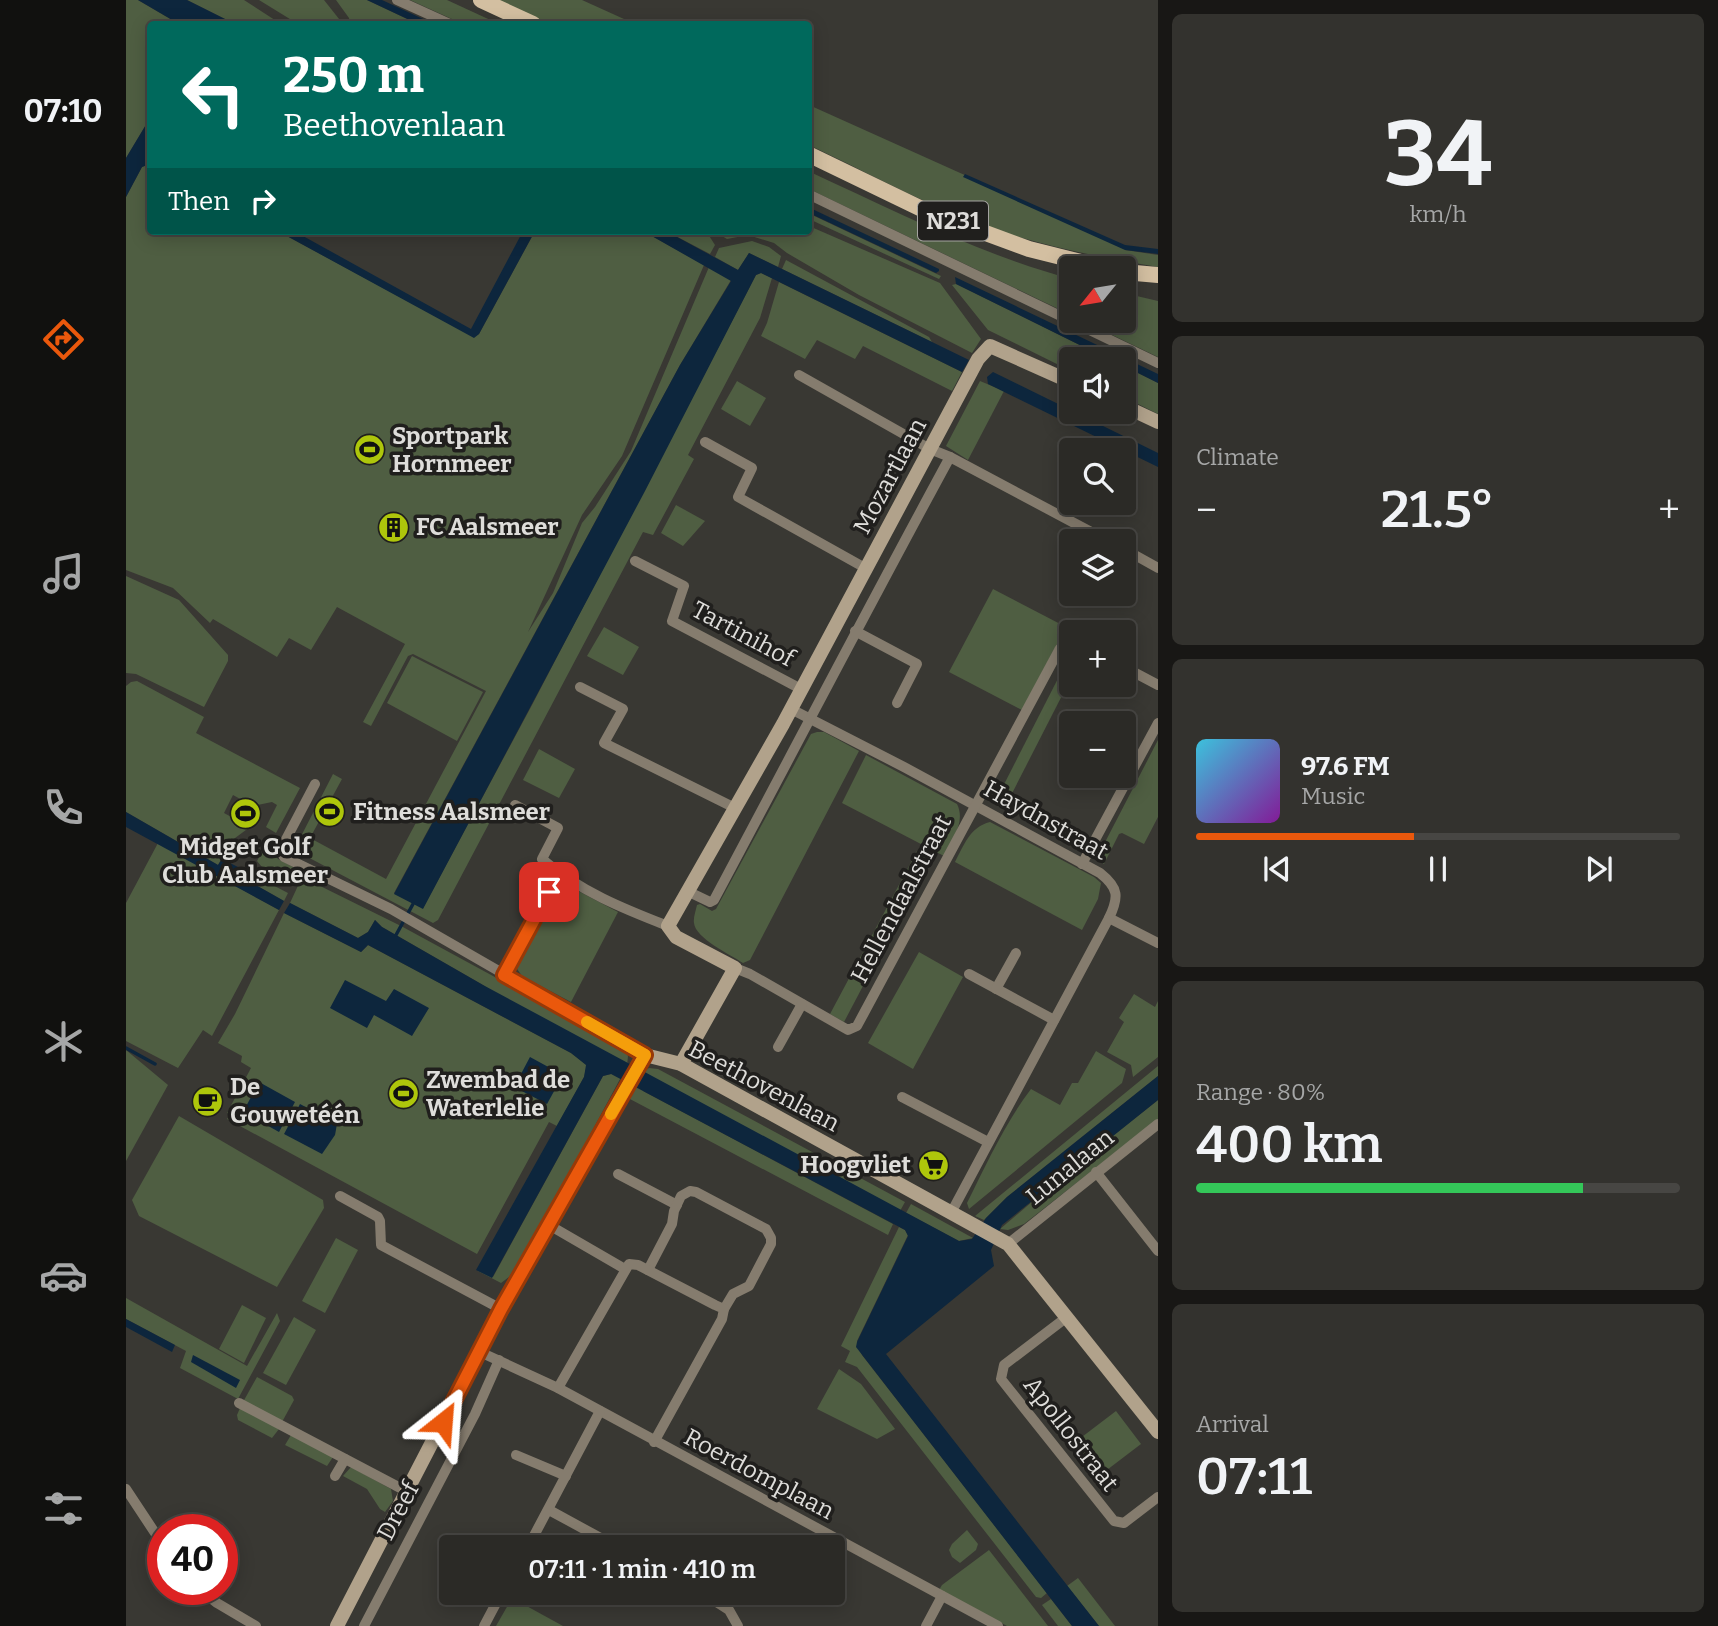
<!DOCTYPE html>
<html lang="en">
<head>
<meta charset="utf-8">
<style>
	body { margin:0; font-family:Bitter,serif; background:#33322e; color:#f1f3f6; height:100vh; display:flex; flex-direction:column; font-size:26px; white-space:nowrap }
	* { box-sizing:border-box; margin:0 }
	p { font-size:23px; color:#a6a7a7 }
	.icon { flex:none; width:38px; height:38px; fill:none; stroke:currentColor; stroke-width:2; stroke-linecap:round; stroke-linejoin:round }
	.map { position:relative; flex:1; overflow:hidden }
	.panel { display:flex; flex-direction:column; gap:14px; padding:14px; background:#181715; width:560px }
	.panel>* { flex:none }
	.hud { position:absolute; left:21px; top:21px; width:665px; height:214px; border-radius:7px; box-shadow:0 4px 18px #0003,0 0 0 2px #474643; background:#00695c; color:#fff; overflow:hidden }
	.needle { width:46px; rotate:240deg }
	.tools { position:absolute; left:933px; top:256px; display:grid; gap:14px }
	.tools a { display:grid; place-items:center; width:77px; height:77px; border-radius:7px; background:#2b2a26; box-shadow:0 4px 18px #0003,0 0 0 2px #474643; font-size:35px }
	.speed { position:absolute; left:21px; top:1514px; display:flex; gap:14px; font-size:35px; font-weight:700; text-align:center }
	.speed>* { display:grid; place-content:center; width:91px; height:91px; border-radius:50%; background:#2b2a26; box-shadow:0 4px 18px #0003,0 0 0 2px #474643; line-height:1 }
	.speed .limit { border:10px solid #d22; background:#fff; color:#111 }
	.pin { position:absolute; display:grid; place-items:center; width:60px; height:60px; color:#fff; margin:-30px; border-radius:14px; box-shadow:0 4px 10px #0006 }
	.me { position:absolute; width:77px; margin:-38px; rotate:28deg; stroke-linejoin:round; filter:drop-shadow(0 0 5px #0008) }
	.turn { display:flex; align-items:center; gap:24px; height:147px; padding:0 21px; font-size:32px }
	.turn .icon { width:91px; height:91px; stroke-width:2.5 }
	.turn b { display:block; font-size:49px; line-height:60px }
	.then { display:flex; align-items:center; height:66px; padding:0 21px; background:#0003; gap:14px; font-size:26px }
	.big { font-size:52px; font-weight:600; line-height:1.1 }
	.panel .widget { flex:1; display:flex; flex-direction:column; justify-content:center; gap:10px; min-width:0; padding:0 24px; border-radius:10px; background:#33322e }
	.panel .dial { align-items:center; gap:0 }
	.dial b { font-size:91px; line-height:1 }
	.song { display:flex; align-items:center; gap:21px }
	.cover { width:84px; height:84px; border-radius:10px; background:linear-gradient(135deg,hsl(190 70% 55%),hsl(290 70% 35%)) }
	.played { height:7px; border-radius:4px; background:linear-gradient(90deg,#ea580c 45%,#474643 45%) }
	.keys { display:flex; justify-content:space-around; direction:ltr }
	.heat { display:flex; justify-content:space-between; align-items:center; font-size:38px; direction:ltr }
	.charge { height:10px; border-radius:5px; background:linear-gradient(90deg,#34c759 80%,#474643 0) }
	.trip { position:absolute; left:313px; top:1535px; width:406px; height:70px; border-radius:7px; background:#2b2a26; box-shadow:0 4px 18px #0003,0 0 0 2px #474643; font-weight:600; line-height:70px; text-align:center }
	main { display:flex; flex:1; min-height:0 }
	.menu { display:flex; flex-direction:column; width:126px; justify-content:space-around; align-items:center; background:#11110f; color:#a6a7a7 }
	.menu .icon { width:49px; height:49px }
	.menu .active { color:#ea580c }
	.menu b { font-size:32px; color:#f1f3f6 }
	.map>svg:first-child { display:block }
</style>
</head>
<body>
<main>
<nav class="menu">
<b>07:10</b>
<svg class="icon active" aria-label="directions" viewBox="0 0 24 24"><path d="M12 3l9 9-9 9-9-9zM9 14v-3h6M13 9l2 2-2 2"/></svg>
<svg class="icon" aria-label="music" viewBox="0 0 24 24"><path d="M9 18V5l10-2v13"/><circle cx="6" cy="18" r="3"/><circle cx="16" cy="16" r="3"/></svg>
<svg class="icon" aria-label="phone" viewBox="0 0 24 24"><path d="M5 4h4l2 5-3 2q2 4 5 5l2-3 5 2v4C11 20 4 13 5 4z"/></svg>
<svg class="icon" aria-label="climate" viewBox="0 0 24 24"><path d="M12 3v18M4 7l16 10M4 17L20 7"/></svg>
<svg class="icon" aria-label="car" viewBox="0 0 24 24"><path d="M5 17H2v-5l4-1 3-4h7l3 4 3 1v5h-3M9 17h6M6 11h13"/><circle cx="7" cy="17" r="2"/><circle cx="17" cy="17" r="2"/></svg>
<svg class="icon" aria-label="filters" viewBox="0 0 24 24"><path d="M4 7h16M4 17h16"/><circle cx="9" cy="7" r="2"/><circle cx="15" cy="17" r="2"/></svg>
</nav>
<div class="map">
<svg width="1032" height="1626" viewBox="0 0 1032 1626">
	<rect width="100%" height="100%" fill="#393833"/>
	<g fill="#4f5e42">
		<path d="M0,0H12L53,24H24V118L0,158Z"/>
		<path d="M61,0H118L155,24H109Z"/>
		<path d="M133,0H198L217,24H172Z"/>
		<path d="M210,0H241L292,24H224L223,18Z"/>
		<path d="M284,0H321L373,24H337Z"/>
		<path d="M371,0H456L509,24H424Z"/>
		<path d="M683,105L999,247V250L1032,255V267C967,256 900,243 839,219C786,197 734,169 683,145Z"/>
		<path d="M23,164L24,231H157L159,235L348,337L353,334L409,231H517L578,265L496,456L456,515L402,632L427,593L456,523L469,507L505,451L583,267L605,280L554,365L268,893L297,908L406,705L630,275L635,273L646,278L634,318L562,455L568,459L527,535L517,532L312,920L307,923L172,852L170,846L207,774L216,779L184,838L260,879L360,691L287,654L282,656L245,726L237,722L279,644L211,607L185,650L163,638L151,657L87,619L84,623L47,588L0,570V197L16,167Z"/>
		<path d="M682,171C769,211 853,254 945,279V315L683,189Z"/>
		<path d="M682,213L815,276L813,279L683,219Z"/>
		<path d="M683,226L814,283L855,339L846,353L733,295L661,253L648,243L622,235L601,239L596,236L594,231H682Z"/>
		<path d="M540,231H580L589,245L584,254Z"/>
		<path d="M626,241L643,247L655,256L652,267L623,253L612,270L589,257L593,248Z"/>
		<path d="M660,260L803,337L806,342L656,269Z"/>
		<path d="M653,282L836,372L826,391L737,346L729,359L691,340L679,359L635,336L641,323Z"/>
		<path d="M830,284L982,359H945V371L862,330L826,285Z"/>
		<path d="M998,293L1032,301V357L955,320H998Z"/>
		<path d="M998,366L1032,383V414L998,397Z"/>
		<path d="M611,381L640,398L624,426L595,409Z"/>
		<path d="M854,381L878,391L842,460L820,446Z"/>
		<path d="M550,505L579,521L557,546L535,533Z"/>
		<path d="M0,576L53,600L102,655V661L78,707L10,674L0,673Z"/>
		<path d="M867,589L940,627L896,710L823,672Z"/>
		<path d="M478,627L513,647L497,675L461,656Z"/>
		<path d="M945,653V678L878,809L868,804Z"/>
		<path d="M286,656L357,692L331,741L261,703Z"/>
		<path d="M11,681L78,717L70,733L174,788L150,833L140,827L151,805L146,802L127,806L107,795L98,813L124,827L105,841L92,865L0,812V686L5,682Z"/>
		<path d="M691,732H698L733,751L624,960L617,963C605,955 569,938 568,923C567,918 570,910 571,905L574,904L586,911L590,909L685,734Z"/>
		<path d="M1032,740V817L1018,844L996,833L993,834L978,864L975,862V850Z"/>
		<path d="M413,749L449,769L433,798L397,780Z"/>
		<path d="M740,755L831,804C840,822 826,840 818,856L716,803Z"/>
		<path d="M864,822L968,877L975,883L972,899L956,930L829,862C838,845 844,827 864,822Z"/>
		<path d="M32,843L153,910L86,1036L77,1030L52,1068L0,1041V903Z"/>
		<path d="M140,844L150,848L148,854L152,859L169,868L171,874L164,885L140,872L131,861Z"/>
		<path d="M791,851L805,857L718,1022L704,1014Z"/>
		<path d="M127,869L135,879L162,893L158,901L121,880Z"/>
		<path d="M176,877L275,926L499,1048L502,1056L501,1066L408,1239L383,1277L375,1283L350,1270L367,1277L477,1076L485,1074L357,985L256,927L249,920L242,932L232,938L164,903Z"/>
		<path d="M435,882L492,912L445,1002L396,976L389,966L391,958L430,883Z"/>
		<path d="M158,913L235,952L242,945L445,1053L461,1065L458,1077L431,1126L423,1122L351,1254L101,1119L104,1114L101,1113L125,1068L115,1062L116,1056L92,1043L109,1014Z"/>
		<path d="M793,952L837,977L787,1069L742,1043Z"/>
		<path d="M1008,994L1029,1007L1032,1001V1057L1007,1077L1005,1065L981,1052L998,1022L993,1018Z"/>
		<path d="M0,1050L42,1085L0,1161Z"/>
		<path d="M970,1051L1000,1069L996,1083L843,1209L841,1203C860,1165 879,1123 905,1089L934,1105L946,1083H952Z"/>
		<path d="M1032,1066V1076L881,1197L858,1220L849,1216Z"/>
		<path d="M523,1068L532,1069L779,1202L774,1211L524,1076L517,1091L767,1224L762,1235L502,1098L516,1072Z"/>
		<path d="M1032,1100V1119L898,1224L882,1230L874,1229L941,1172Z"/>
		<path d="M53,1116L197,1200L198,1208L151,1287L13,1216L6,1200Z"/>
		<path d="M785,1204L847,1238L833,1241L780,1213Z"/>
		<path d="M773,1227L779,1230L782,1235L731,1341L736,1355L921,1593L915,1598L910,1597L731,1367L719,1362L724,1351L715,1346Z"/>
		<path d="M210,1238L232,1250L199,1313L176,1301Z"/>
		<path d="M0,1298L121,1366L151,1313L154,1321L112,1399L54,1368L60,1351L0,1319Z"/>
		<path d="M116,1305L140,1318L118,1363L93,1349Z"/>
		<path d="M168,1317L190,1330L160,1385L137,1373Z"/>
		<path d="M713,1369L735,1384L769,1429L751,1439L691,1409Z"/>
		<path d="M131,1377L166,1396L168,1400L156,1422L117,1402Z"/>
		<path d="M114,1408L153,1429L146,1438L112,1420L111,1415Z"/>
		<path d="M990,1411L1015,1444L973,1476L948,1443Z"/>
		<path d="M165,1435L207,1457L201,1466L159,1445Z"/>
		<path d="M225,1467L265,1489L267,1501L259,1512L254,1509L241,1489L217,1476Z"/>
		<path d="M841,1530L852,1544L850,1550L834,1563L826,1557L823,1550L826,1544Z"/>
		<path d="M863,1550L922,1626H881L813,1590L816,1585Z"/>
		<path d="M952,1578L989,1626H973L941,1586Z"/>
		<path d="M386,1598L437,1626H370Z"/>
		<path d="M925,1599L946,1626H932L916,1605Z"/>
	</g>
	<g fill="#0d263d">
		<path d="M12,0H61L109,24H53Z"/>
		<path d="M241,0H256L308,24H292Z"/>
		<path d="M24,118V164L16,167L0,197V158Z"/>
		<path d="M839,174L999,245L1032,249V254L999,250L837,177Z"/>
		<path d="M682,207L813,269V271L810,273L683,213Z"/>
		<path d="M157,231H168L345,329L397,231H409L353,334L348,338L159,235Z"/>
		<path d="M517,231H540L612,270L623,253L843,360L836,372L635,273L630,275L519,491L297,909L268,894L554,365L605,281Z"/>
		<path d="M829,277L1032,374V383L998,366V359H982L830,284Z"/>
		<path d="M867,372L1032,453V467L862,384L861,377Z"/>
		<path d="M0,812L92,865L96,859L118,870L121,880L158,901L153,910L0,827Z"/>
		<path d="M164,903L232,938L242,932L249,920L256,927L357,985L833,1241L846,1239L860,1218L881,1197L1032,1076V1100L876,1225L865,1250L868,1266L760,1354L973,1626H946L730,1347L731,1342L782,1236L779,1230L485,1074L477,1076L366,1278L350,1270L458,1077L460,1065L445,1053L242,945L235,952L158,913Z"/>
		<path d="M219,980L260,1001L268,989L303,1008L286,1036L248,1015L241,1028L204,1008Z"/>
		<path d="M404,1057L437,1075L421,1104L388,1087Z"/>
		<path d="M133,1082L169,1102L153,1132L117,1112Z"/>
		<path d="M174,1104L211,1124L209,1135L196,1154L158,1134Z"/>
		<path d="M0,1319L49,1345L46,1352L0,1327Z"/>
		<path d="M67,1355L114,1380L110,1388L65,1362Z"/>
	</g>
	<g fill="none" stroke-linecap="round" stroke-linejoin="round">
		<g stroke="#0d263d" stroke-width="3.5">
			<path d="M270,935L287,904"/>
			<path d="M0,1048L29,1064"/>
		</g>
		<g stroke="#857c6e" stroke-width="10">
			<path d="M271,0L324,24"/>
			<path d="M682,194L1032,363"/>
			<path d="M673,375L804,449L824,457L982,541"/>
			<path d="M579,442L626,468L612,497L741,569"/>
			<path d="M998,549L1032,568"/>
			<path d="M509,561L558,586L546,621L675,689"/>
			<path d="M729,631L791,664L771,703"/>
			<path d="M998,667L1032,685"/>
			<path d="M454,687L497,709L478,743L609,808"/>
			<path d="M665,709L778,767L974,873C993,888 993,897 983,918L825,1213"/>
			<path d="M189,784L157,845L155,851L158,857L265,909L519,1055"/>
			<path d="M389,805L432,828L416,859C453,891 498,909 542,926"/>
			<path d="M956,864L1032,723"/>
			<path d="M561,891L584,902L588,900C667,752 744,604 824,457"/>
			<path d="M983,918L1032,943"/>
			<path d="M609,968L624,974L722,1030L731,1026L933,650L938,643L945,642"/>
			<path d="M843,974L928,1020"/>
			<path d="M378,975L433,873"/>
			<path d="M870,989L890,953"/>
			<path d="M652,1047L676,1004"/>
			<path d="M776,1097L862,1142"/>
			<path d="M970,1172L1032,1251"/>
			<path d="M492,1174L551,1205"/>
			<path d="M214,1196L252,1217L254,1221L255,1245L375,1309"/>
			<path d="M423,1225L499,1269"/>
			<path d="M882,1244L1032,1124"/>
			<path d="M522,1270L546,1224L548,1211L555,1196L564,1191L570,1192L640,1229L645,1238V1244L623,1286L607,1294L598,1309"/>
			<path d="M941,1317L878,1365L875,1379L988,1521L998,1523L1032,1497"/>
			<path d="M354,1352L432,1388L872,1626"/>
			<path d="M432,1388L503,1264L512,1265L589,1305L598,1309L596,1319L528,1442"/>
			<path d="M113,1403L280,1491"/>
			<path d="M390,1455L440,1476"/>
			<path d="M209,1476L219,1459"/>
			<path d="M0,1489L37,1545"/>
			<path d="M423,1510L491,1547"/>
			<path d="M402,1547L474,1411"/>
			<path d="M73,1589L91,1603L130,1626"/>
			<path d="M575,1592L603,1610L612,1626"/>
			<path d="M238,1626L349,1414L373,1360"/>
			<path d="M358,1626L376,1592"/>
			<path d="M800,1626L816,1596"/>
		</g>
		<g stroke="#b1a28b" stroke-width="14">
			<path d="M998,406L1032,422"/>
			<path d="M555,1064L609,968L550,937L542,926L657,724L852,359L864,346L945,382"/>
			<path d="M211,1626L375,1309L519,1055L555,1064L882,1244L1032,1432"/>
		</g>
		<g stroke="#d3bfa1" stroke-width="16">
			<path d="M355,0L407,24"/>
			<path d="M682,154L800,211L903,249L979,268"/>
			<path d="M998,272L1032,275"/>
		</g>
	</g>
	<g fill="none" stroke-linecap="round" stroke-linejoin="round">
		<defs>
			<path id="route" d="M317,1422L375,1309L519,1055L378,975L423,892"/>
		</defs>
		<use href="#route" stroke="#983908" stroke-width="18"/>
		<use href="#route" stroke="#ea580c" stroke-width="12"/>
		<path stroke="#f59e0b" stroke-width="12" d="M461,1022L519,1055L485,1114"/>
	</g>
	<defs>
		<symbol id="stadium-disc" viewBox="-11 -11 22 22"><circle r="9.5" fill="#aec60b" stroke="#201f1d"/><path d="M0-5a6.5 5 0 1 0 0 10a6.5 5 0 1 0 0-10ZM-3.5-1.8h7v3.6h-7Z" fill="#111"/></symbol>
		<symbol id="building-disc" viewBox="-11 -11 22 22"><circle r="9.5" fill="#aec60b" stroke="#201f1d"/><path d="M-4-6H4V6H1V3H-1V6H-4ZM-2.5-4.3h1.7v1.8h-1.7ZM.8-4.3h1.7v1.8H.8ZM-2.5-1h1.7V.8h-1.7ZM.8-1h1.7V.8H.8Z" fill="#111"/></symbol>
		<symbol id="cafe-disc" viewBox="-11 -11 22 22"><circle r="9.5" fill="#aec60b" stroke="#201f1d"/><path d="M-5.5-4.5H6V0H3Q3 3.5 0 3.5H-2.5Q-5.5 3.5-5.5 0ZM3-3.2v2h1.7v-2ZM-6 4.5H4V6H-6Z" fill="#111"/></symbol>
		<symbol id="supermarket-disc" viewBox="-11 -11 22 22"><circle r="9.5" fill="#aec60b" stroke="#201f1d"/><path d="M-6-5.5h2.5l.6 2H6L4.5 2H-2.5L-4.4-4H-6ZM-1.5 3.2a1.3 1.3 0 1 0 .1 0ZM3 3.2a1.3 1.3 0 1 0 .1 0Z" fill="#111"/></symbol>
	</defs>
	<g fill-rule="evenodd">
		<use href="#stadium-disc" x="226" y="432" width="35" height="35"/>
		<use href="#building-disc" x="250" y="510" width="35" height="35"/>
		<use href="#stadium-disc" x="186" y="794" width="35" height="35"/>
		<use href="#stadium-disc" x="102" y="796" width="35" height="35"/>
		<use href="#stadium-disc" x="260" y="1076" width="35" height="35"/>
		<use href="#cafe-disc" x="64" y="1084" width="35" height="35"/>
		<use href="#supermarket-disc" x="790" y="1148" width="35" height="35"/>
	</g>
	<g text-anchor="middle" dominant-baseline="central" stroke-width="7" stroke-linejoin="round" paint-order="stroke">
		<rect fill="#201f1d" stroke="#a5a4a1" stroke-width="2" x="792" y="201.5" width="70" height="39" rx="5"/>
		<g font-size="23" font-weight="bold" fill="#deddda">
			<text x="827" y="221">N231</text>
		</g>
		<g font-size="24" font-weight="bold" fill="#deddda" stroke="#201f1d" text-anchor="start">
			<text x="266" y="436">Sportpark<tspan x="266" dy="28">Hornmeer</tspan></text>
			<text x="290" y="527">FC Aalsmeer</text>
			<text x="227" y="812">Fitness Aalsmeer</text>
			<text x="119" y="847" text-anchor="middle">Midget Golf<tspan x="119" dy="28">Club Aalsmeer</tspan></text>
			<text x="300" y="1080">Zwembad de<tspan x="300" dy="28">Waterlelie</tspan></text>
			<text x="104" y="1087">De<tspan x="104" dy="28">Gouwetéén</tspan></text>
			<text x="785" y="1165" text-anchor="end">Hoogvliet</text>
		</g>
		<g font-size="24" fill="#deddda" stroke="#201f1d">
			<text transform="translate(764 476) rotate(-62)">Mozartlaan</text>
			<text transform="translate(617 634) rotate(28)">Tartinihof</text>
			<text transform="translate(920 820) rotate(29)">Haydnstraat</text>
			<text transform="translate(775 899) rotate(-62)">Hellendaalstraat</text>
			<text transform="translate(638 1086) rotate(28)">Beethovenlaan</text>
			<text transform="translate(944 1167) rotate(-39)">Lunalaan</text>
			<text transform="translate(945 1434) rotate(52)">Apollostraat</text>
			<text transform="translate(633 1474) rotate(28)">Roerdomplaan</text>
			<text transform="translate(272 1511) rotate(-62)">Dreef</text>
		</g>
	</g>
</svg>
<div class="tools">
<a><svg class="needle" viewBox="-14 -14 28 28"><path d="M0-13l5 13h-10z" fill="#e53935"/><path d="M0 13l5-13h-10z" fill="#a6a7a7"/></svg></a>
<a><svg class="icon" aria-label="sound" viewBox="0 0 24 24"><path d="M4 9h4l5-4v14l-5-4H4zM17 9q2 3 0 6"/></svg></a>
<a><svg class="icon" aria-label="search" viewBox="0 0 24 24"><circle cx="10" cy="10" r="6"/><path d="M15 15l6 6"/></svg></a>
<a><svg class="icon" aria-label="layers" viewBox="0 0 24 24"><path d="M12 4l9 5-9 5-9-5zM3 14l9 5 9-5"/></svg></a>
<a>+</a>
<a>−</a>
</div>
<div class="speed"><div class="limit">40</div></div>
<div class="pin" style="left:423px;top:892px;background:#d93025"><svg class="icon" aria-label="arrive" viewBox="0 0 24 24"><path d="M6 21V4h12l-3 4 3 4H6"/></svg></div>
<svg class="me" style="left:317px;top:1422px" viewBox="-20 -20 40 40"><path d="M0-17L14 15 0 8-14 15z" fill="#ea580c" stroke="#fff" stroke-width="4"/></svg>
<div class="trip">07:11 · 1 min · 410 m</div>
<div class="hud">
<div class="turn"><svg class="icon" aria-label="left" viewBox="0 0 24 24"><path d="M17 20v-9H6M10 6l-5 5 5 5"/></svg><div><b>250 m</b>Beethovenlaan</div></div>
<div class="then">Then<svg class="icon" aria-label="right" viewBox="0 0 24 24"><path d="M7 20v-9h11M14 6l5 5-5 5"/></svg></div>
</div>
</div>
<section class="panel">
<div class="widget dial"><b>34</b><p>km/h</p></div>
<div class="widget"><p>Climate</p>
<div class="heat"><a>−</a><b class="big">21.5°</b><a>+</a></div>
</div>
<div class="widget">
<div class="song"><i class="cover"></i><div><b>97.6 FM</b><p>Music</p></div></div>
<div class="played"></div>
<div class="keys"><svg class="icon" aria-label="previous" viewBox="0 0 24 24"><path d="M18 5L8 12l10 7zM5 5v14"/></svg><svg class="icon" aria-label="pause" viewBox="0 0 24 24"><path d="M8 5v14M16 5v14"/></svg><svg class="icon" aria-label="next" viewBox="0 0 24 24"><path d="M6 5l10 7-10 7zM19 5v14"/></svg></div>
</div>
<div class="widget"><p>Range · 80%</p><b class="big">400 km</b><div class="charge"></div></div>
<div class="widget"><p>Arrival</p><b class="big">07:11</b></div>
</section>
</main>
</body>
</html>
